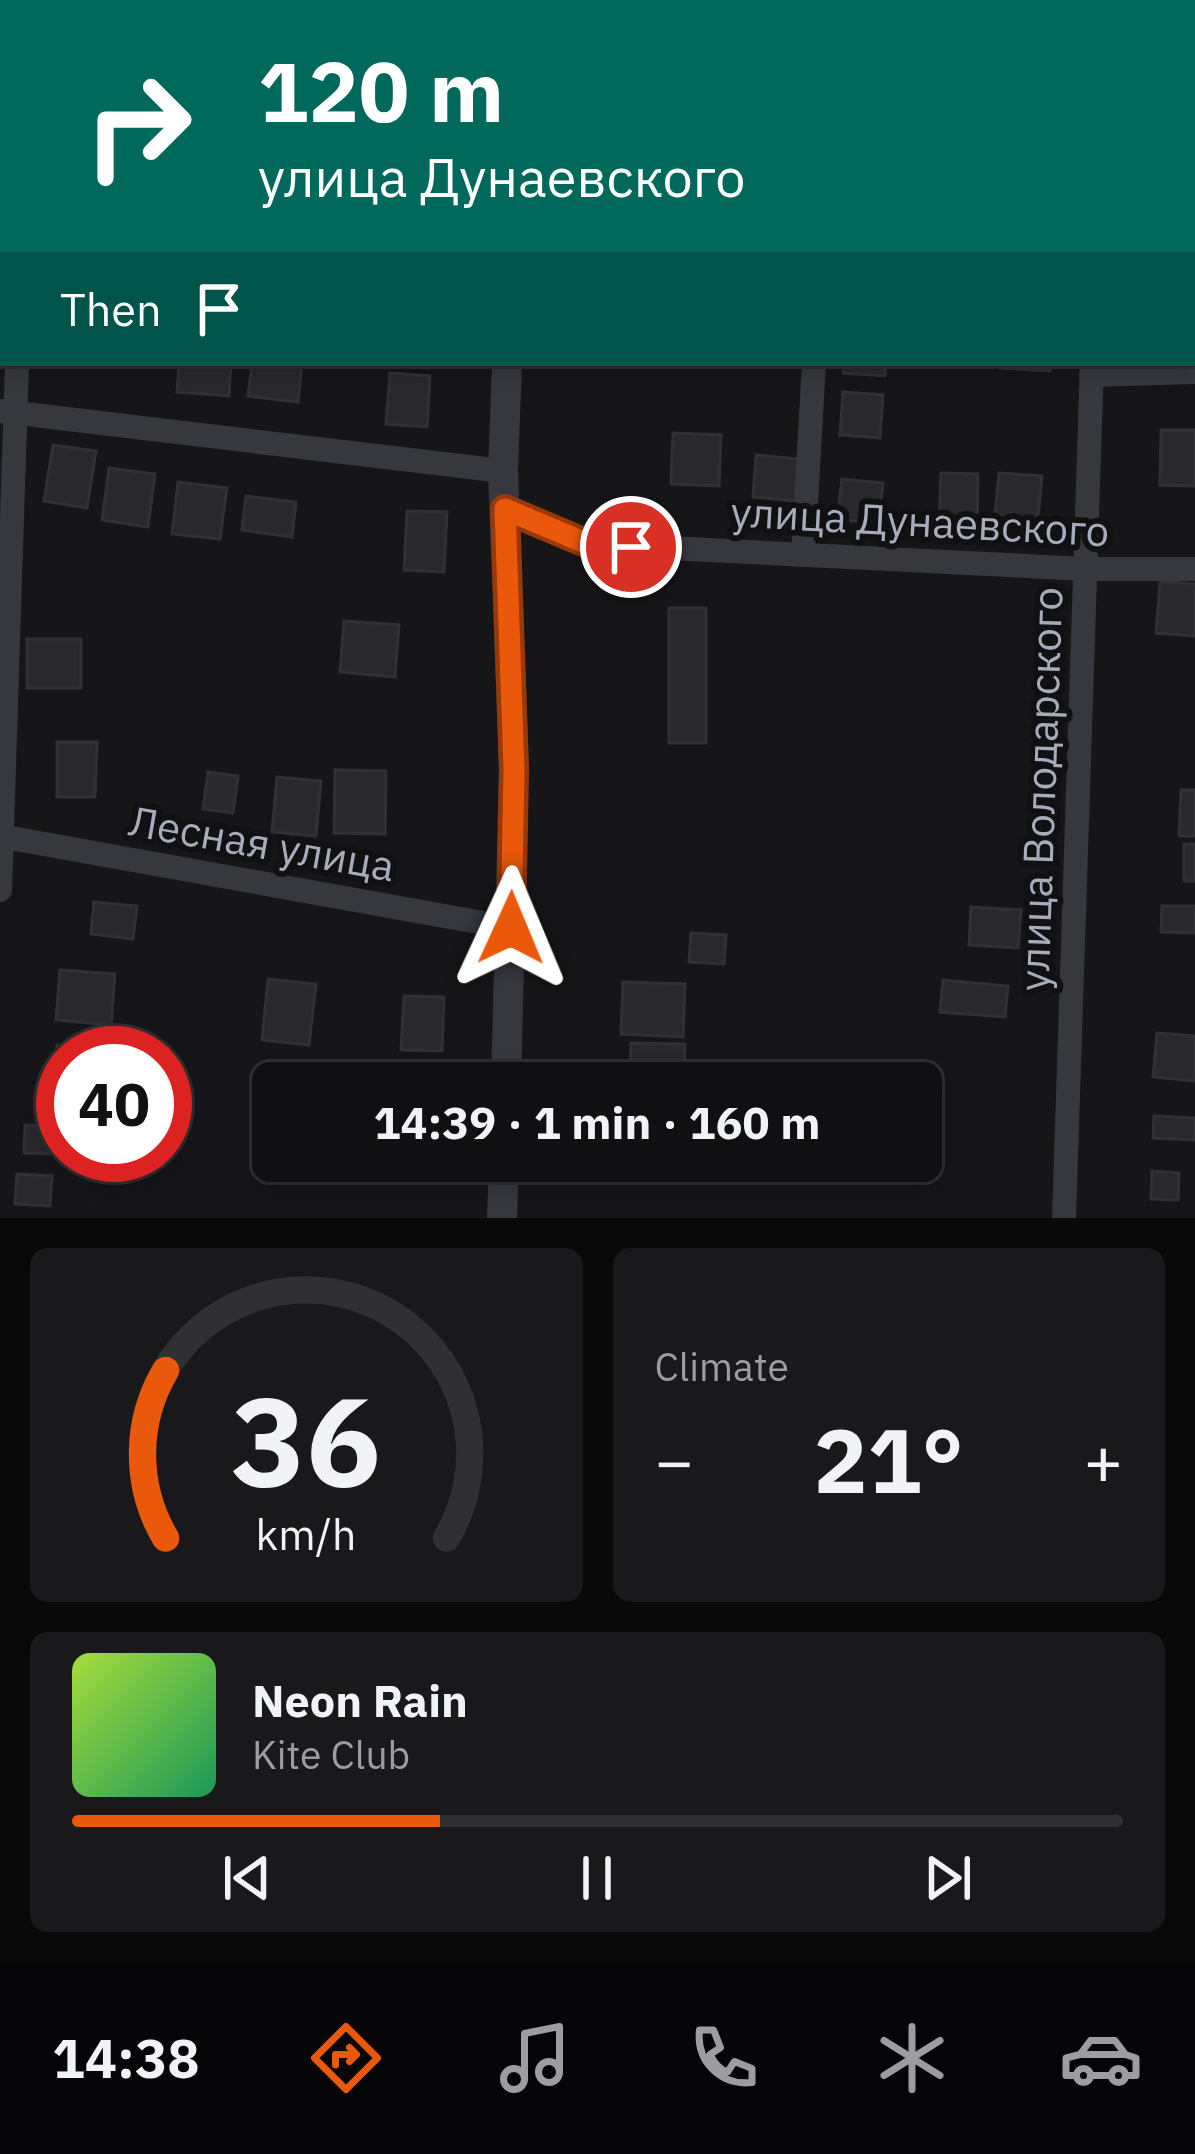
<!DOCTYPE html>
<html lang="en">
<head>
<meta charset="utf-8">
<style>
	body { margin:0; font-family:"IBM Plex Sans",sans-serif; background:#19191c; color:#f1f3f6; height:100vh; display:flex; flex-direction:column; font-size:45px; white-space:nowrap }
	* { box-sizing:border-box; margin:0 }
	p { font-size:39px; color:#9c9da0 }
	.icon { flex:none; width:66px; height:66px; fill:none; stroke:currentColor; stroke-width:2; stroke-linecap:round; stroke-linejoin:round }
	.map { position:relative; height:1218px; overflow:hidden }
	.panel { display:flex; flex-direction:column; gap:30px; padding:30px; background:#09090a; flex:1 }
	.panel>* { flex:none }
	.guide { position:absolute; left:0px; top:0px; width:1197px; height:366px; box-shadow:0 6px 18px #0003,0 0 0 3px #303033; background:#00695c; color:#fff; overflow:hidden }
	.speed { position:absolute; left:36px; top:1026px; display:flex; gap:24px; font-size:60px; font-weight:700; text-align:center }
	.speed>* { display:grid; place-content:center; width:156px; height:156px; border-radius:50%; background:#101013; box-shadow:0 6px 18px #0003,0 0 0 3px #303033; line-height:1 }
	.speed .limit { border:18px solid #d22; background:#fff; color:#111 }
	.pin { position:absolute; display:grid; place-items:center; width:102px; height:102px; color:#fff; margin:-51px; border:6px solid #fff; border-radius:50%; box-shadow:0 3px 12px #0007 }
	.me { position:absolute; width:132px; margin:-66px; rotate:1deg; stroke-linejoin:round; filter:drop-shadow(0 0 9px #0008) }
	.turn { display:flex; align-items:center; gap:42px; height:252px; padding:0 60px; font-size:54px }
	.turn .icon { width:156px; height:156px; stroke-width:2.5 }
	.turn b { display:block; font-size:84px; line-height:102px }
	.then { display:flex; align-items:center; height:114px; padding:0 60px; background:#0003; gap:24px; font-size:45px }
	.big { font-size:90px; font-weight:800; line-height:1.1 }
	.panel .card { flex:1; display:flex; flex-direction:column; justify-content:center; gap:18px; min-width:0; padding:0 42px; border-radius:18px; background:#19191c }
	.panel .dial { align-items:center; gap:0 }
	.dial svg { height:312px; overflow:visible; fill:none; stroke:#303033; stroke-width:7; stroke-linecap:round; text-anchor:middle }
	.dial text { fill:#f1f3f6; stroke:none }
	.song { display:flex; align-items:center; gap:36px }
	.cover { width:144px; height:144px; border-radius:18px; background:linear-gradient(135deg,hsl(80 70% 55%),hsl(150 70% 35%)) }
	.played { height:12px; border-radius:6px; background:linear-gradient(90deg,#ea580c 35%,#303033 35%) }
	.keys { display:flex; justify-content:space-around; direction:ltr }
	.heat { display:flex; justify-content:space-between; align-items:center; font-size:66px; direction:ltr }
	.panel .tiles { flex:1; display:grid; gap:30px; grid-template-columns:1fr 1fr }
	.card:last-child { grid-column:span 2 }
	.trip { position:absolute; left:252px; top:1062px; width:690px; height:120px; border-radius:18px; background:#101013; box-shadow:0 6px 18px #0003,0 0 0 3px #303033; font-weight:800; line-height:120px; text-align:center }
	.tabs { display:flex; height:192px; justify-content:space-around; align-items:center; background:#060608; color:#9c9da0 }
	.tabs .icon { width:84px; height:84px }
	.tabs .on { color:#ea580c }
	.tabs b { font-size:54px; color:#f1f3f6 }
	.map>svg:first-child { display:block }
</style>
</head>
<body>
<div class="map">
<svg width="1195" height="1218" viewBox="0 0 1195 1218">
	<rect width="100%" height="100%" fill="#161619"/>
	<g fill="#29292d" stroke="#303035" stroke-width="3">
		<path d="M179,363H231L229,396L177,392Z"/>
		<path d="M252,363L302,364L298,402L248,396Z"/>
		<path d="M844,363H886L885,376L843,373Z"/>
		<path d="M999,363H1050V371L999,368Z"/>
		<path d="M390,373L430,376L427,427L386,424Z"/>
		<path d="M843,392L883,395L880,438L840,435Z"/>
		<path d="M1161,430H1195V486L1160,485Z"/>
		<path d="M673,433L721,435L719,486L671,484Z"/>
		<path d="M53,445L96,451L87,508L44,501Z"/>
		<path d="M756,455L799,459L795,501L753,497Z"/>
		<path d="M109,468L155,474L148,527L102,520Z"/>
		<path d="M941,473L978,474L977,526L939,525Z"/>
		<path d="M999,473L1042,476L1038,518L995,515Z"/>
		<path d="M842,479L883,483L879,524L837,519Z"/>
		<path d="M178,482L227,488L220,539L172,534Z"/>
		<path d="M246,496L296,502L292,537L242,530Z"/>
		<path d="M407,511L447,512L444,572L404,570Z"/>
		<path d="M1160,581L1195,584V636L1156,633Z"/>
		<rect x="669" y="608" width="37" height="135"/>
		<path d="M344,621L399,625L395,677L340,672Z"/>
		<rect x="27" y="639" width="54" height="49"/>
		<path d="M57,742H97L95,797H57Z"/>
		<path d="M335,770L386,771L385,834L334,833Z"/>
		<path d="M208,772L238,776L233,813L203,809Z"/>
		<path d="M277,777L321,781L316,836L272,832Z"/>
		<path d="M1181,790H1195V836H1179Z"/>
		<rect x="1184" y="844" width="11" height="37"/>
		<path d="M94,902L137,906L133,939L91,934Z"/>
		<path d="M1162,906H1195V933L1161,932Z"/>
		<path d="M971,907L1021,910L1018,948L969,945Z"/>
		<path d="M691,933L726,935L724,964L689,962Z"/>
		<path d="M60,970L115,974L111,1025L56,1020Z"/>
		<path d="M268,979L316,984L309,1045L262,1040Z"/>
		<path d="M943,980L1008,986L1005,1017L940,1012Z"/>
		<path d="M623,982L685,984L683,1037L621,1034Z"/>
		<path d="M404,996L444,997L442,1051L401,1050Z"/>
		<path d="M1157,1033L1195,1036V1081L1153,1077Z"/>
		<path d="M631,1043L685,1044L684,1079L630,1077Z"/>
		<path d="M57,1045L100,1050L99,1053H63V1079L54,1078Z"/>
		<path d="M1154,1116L1195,1118V1140L1153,1138Z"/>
		<path d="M25,1125L63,1126V1154L24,1153Z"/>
		<path d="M1152,1171L1179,1173L1178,1200L1151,1199Z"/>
		<path d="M17,1174L52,1176L50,1206L15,1204Z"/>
	</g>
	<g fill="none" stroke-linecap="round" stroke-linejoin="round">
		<g stroke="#37383e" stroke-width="24">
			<path d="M301,0L328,3"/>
			<path d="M31,3V0"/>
			<path d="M834,3V0"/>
			<path d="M1103,3V0"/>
			<path d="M1091,375L1195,372"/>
			<path d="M0,411L503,471"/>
			<path d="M505,509L588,544L1086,569H1195"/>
			<path d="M803,555L814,363"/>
			<path d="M0,836L511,928"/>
			<path d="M0,890L17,363"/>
			<path d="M1064,1218L1092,363"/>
		</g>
		<g stroke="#37383e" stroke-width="30">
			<path d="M520,3L521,0"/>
			<path d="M506,1083L514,769L503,471L507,363"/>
			<path d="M502,1218L504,1161"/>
		</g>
	</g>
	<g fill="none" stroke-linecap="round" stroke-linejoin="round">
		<defs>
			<path id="route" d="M511,928L514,769L505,509L588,544L631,547"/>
		</defs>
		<use href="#route" stroke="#983908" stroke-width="30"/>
		<use href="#route" stroke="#ea580c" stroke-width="21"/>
	</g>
	<g text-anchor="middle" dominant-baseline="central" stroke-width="12" stroke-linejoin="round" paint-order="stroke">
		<g font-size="42" fill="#a7acba" stroke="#111114">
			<text transform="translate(920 521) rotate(3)">улица Дунаевского</text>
			<text transform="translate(1040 789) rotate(-88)">улица Володарского</text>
			<text transform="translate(262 843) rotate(10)">Лесная улица</text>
		</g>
	</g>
</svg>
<div class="speed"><div class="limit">40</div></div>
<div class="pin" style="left:631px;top:547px;background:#d93025"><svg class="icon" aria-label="arrive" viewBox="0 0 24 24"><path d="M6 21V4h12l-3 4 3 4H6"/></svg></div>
<svg class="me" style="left:511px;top:928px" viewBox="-20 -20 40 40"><path d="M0-17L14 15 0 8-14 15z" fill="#ea580c" stroke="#fff" stroke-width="4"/></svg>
<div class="trip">14:39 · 1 min · 160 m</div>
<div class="guide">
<div class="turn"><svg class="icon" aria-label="right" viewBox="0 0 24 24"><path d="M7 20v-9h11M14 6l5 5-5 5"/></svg><div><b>120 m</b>улица Дунаевского</div></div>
<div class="then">Then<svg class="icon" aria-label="arrive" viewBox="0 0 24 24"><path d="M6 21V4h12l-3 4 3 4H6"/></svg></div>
</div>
</div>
<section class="panel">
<div class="tiles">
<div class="card dial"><svg viewBox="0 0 100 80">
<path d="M14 69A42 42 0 1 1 86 69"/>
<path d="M14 69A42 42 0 0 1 14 26" stroke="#ea580c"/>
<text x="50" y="56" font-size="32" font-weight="700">36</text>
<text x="50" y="72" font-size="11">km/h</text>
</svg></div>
<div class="card"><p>Climate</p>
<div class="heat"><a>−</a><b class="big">21°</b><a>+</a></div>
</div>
<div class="card">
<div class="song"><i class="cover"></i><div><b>Neon Rain</b><p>Kite Club</p></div></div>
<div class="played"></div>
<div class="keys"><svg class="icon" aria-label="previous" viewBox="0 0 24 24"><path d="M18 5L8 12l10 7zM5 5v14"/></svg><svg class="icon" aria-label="pause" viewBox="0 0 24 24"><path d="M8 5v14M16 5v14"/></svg><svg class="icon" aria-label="next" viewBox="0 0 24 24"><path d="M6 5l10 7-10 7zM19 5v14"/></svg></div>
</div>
</div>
</section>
<nav class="tabs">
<b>14:38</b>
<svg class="icon on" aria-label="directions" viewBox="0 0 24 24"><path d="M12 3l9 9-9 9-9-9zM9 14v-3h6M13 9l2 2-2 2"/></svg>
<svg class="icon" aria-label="music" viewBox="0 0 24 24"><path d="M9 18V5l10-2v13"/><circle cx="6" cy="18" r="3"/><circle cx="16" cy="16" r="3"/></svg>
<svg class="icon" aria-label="phone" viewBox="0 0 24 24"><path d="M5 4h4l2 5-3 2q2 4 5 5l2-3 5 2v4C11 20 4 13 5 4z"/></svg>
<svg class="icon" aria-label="climate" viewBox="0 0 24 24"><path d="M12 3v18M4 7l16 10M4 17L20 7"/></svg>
<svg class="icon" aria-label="car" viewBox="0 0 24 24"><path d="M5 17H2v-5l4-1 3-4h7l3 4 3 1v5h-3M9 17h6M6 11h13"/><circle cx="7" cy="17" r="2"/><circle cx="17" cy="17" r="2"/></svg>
</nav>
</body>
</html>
